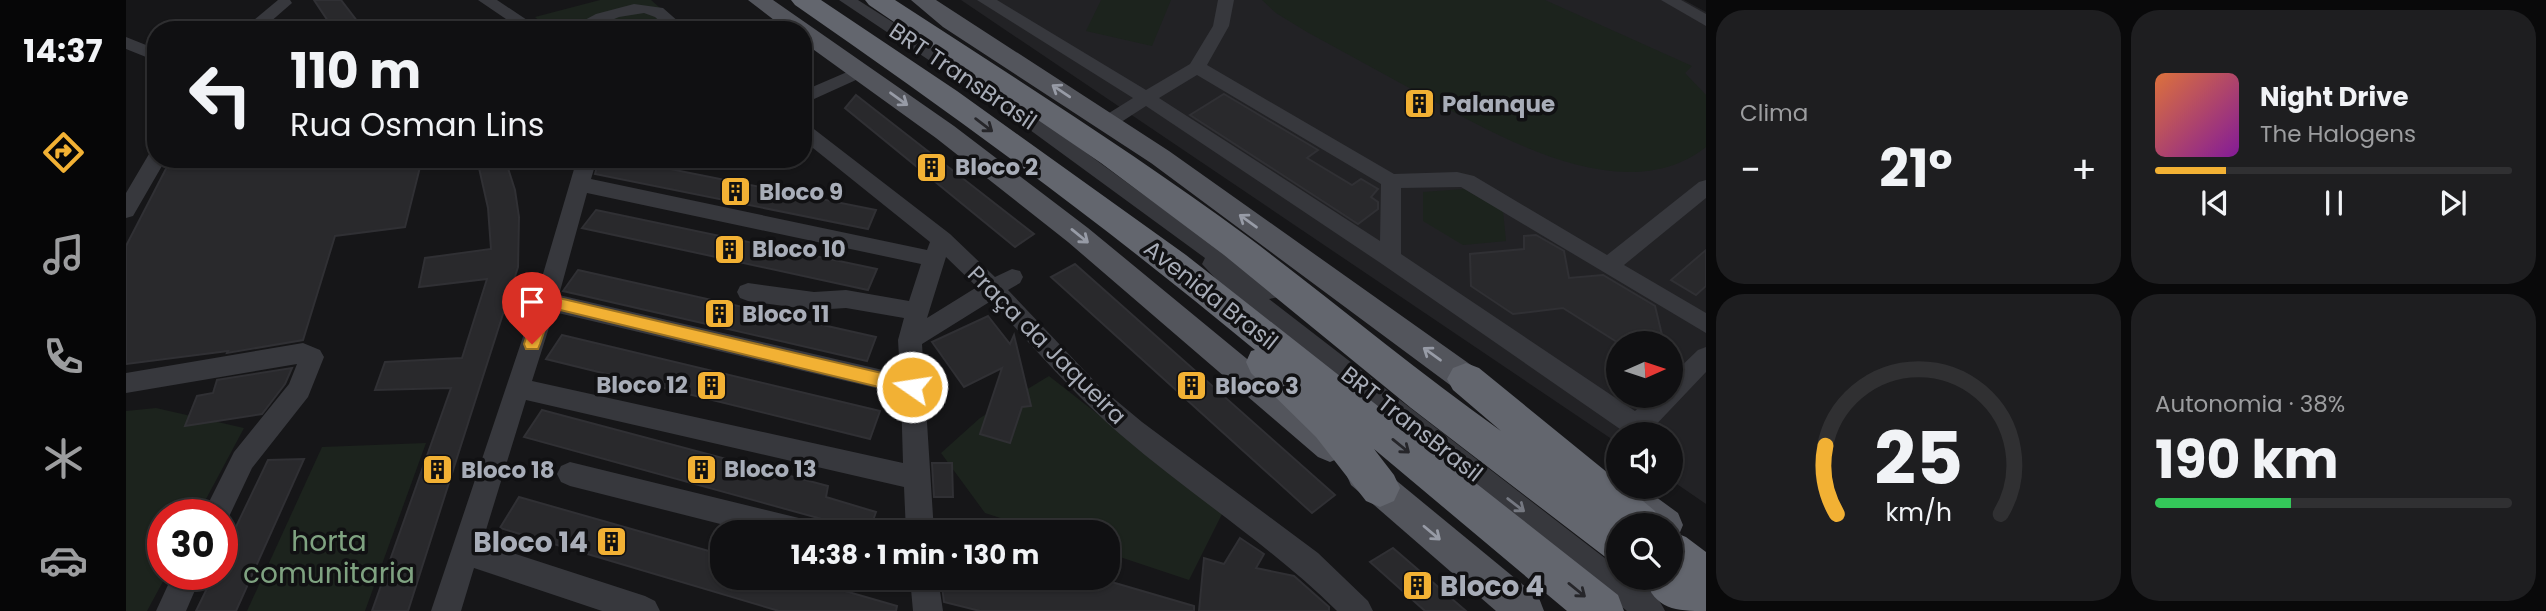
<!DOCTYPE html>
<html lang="pt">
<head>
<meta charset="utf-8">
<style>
	body { margin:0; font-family:Poppins,sans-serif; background:#1e1e20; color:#f1f3f6; height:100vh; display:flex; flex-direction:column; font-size:26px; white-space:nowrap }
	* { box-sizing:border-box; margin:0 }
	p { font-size:23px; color:#9c9d9f }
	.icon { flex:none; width:38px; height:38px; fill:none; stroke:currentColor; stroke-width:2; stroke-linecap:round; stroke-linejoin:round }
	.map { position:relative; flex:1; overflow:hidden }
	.details { display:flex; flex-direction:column; gap:10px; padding:10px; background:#09090a; width:840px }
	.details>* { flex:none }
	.top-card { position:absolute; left:21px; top:21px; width:665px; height:147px; border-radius:28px; box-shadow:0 2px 5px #0004,0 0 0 2px #303032; background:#101012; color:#f1f3f6; overflow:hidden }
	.needle { width:46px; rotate:87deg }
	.buttons { position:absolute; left:1480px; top:331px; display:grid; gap:14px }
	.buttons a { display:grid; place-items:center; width:77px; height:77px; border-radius:50%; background:#101012; box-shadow:0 2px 5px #0004,0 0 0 2px #303032; font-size:35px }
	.speed { position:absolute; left:21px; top:499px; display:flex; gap:14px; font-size:35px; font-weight:700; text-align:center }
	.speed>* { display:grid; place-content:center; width:91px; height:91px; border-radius:50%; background:#101012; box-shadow:0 2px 5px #0004,0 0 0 2px #303032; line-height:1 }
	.speed .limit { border:10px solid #d22; background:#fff; color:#111 }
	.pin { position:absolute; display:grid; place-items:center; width:60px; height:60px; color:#fff; margin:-72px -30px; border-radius:50% 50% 50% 0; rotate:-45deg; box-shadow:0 0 7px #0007 }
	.pin .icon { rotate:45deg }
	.me { position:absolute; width:77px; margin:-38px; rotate:283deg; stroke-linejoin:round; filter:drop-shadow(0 0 5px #0008) }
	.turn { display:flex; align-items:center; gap:24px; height:147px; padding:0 28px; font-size:32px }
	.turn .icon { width:91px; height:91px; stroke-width:2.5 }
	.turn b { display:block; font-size:49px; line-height:60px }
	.big { font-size:52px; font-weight:700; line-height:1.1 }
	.details .card { flex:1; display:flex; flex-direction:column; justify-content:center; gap:10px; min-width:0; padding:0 24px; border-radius:28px; background:#1e1e20 }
	.details .dial { align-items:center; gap:0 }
	.dial svg { height:182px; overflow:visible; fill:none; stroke:#303032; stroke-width:7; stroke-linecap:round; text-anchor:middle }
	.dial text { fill:#f1f3f6; stroke:none }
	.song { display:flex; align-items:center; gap:21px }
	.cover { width:84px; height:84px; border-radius:10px; background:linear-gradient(135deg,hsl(20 70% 55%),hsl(290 70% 35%)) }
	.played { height:7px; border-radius:4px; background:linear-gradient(90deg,#f2b134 20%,#303032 20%) }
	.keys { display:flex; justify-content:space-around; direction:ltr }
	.heat { display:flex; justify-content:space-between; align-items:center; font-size:38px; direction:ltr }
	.charge { height:10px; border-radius:5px; background:linear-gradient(90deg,#34c759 38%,#303032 0) }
	.details .tiles { flex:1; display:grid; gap:10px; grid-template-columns:repeat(2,1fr) }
	.trip { position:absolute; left:584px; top:520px; width:410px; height:70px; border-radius:28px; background:#101012; box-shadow:0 2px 5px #0004,0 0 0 2px #303032; font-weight:700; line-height:70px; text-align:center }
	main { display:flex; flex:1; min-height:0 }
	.tabs { display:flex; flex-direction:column; width:126px; justify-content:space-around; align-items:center; background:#060607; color:#9c9d9f }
	.tabs .icon { width:49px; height:49px }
	.tabs .active { color:#f2b134 }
	.tabs b { font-size:32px; color:#f1f3f6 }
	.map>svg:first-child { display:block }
</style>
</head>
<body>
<main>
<nav class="tabs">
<b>14:37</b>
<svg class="icon active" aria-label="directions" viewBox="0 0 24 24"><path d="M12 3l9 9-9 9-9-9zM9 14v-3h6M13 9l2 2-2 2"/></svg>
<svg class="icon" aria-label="music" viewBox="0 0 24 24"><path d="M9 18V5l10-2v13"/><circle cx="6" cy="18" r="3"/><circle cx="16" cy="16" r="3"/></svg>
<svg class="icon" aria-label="phone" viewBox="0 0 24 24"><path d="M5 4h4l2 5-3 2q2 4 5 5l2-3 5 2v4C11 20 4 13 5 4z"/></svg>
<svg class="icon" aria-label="climate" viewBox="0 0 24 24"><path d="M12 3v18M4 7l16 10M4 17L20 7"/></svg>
<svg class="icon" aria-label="car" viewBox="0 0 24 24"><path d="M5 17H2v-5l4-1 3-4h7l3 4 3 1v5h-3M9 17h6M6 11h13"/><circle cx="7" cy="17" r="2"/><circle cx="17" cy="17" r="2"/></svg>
</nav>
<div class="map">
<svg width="1580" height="611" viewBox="0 0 1580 611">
	<rect width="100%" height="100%" fill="#161618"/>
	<path fill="#222225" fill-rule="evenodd" d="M835,0H1558L1580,12V504L1545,480V434H1493V444ZM1493,343H1545V396H1493Z"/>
	<g fill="#1c231d">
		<path d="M474,0H525L559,30H424L409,17Z"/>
		<path d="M975,0H1045L1026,46L960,31Z"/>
		<path d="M1136,0H1419L1566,66L1559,73L1580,95V147C1499,211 1374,137 1298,96C1259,75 1220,53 1181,32L1150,13Z"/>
		<path d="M1338,189L1377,211L1380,241L1337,245L1297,221V192Z"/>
		<path d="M923,376L1097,512L1063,580L982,553V532H918L859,513L815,453L854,418Z"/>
		<path d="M30,408L118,428L72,514H37V574H41L21,611H0V411Z"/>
		<path d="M300,443L239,611H121L196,447Z"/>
	</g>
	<g fill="#29292c" stroke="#303034" stroke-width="2">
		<path d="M188,0H215L238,30H208Z"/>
		<path d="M1098,94L1192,150L1181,158L1226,185L1235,179L1252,189L1245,197L1252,202V209L1232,224L1064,115Z"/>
		<path d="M730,95L908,234L889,247L719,108Z"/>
		<path d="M45,159H296L279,227L209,236L177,340L101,353L102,351L0,364V246Z"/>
		<path d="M351,159H379L389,190L393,217L392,267L282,611H246L325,388L249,390L259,362L336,358L361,279L293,287L299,258L365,249L362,208Z"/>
		<path d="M473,159H494L750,210L742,229L469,174Z"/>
		<path d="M470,210L751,269L742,290L456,228Z"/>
		<path d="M1410,235L1438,251L1443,278L1477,275L1529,306L1537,339L1491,342L1437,308L1387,314L1345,286L1344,254L1398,249V236Z"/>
		<path d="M1580,250V286L1570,295L1545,280Z"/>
		<path d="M949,264L1209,495L1186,513L925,277Z"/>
		<path d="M452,270L750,337L741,361L437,291Z"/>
		<path d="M862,316L884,344L888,335L905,406L896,407L884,443L854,434L876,368L838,387L806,342Z"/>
		<path d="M436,335L754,411L744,439L420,359Z"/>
		<path d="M166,368L159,384L136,414L59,426L71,396L87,393L91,380Z"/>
		<path d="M416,410L702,486L700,497L750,512L743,532L398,437Z"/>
		<path d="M178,459L110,611H70L88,574H96V556L142,460Z"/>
		<path d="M806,463H826L827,497H808Z"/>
		<path d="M393,497L597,555V578H674L771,606L770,611H653L374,528Z"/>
		<path d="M1114,538L1138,554L1130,568L1168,576L1203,607V611H1073L1078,558L1098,564Z"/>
		<path d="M1267,548L1340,611H1299L1244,562Z"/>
		<path d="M815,578H972L1068,606V611H854L818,602Z"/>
	</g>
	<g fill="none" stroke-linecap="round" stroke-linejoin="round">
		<g fill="#37383d" fill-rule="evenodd">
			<path d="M152,0H164L166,3L135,30H116Z"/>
			<path d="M352,0H371L416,30H396Z"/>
			<path d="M713,0H732L881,95L1059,225L1153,285L1156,291L1153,297L1143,299L1493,569V578C1511,578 1532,594 1539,611H1501L1101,291L1076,264L1079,258L867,103Z"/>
			<path d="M851,0H871L1020,90L1064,64L1087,26L1092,0H1108L1103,26L1081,65L1268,174L1331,172L1348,176L1481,255L1573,182L1580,180V198L1498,265L1580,313V333L1335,187L1275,188V254L1509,411L1526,396H1545V376L1572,350L1580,347V372L1524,431L1515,434L1494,429L1256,264L1020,106L989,126H975L973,122L975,118L1007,98ZM1071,75L1255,184L1254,241L1033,98Z"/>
			<path d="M1535,0H1555L1580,14V26Z"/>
			<path d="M508,4L537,8L562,30H544L529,17L518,13L493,17L462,30H440L470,14Z"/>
			<path d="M0,37L30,49V61L0,49Z"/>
			<path d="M735,66L744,71L741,75L677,104V91Z"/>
			<path d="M677,124L684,126L824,234L869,277L886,269L894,271L897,277L894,283L882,290L974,387L1016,422L1192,553L1242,601L1247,611H1211C1145,546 1066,496 995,435C948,395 907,347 865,301L796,344L808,532H780L778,487L400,400L356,543L519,596L529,601L534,611H476L348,568L335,611H305L409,301L451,159H471L465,179L801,250L804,242L677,140ZM461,193L795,264L783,301L720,290L688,292L622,283L614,286L611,292L614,298L622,301L688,310L720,308L778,318L772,340L774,374L433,295ZM820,257L851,287L801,318ZM428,312L775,394L777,463L406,381Z"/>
			<path d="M30,152V159H40L7,216L0,218V193L23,154Z"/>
			<path d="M177,343L194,350L198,357L182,397L126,468L100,523L96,524V514H77L108,452L163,384L171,364L0,393V373Z"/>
			<path d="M444,462L677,519L687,523L691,532H626L444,486L435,482L431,474L435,466Z"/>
			<path d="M47,574H76L60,611H30Z"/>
			<path d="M784,578H812L817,611H787Z"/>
		</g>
		<g fill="#53555c" fill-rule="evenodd">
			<path d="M622,0H647L828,126L962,228L1216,437L1221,447L1216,457L1204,462L1192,457L942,242L810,138L677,42V30H661Z"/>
			<path d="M785,0H810L1043,151L1369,382L1374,392L1369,402L1358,405L1347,402L1025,163L817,27Z"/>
			<path d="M1237,459L1249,463L1413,598L1418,611H1370L1225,485L1220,474L1225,463Z"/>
			<path d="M1493,483V486H1515L1552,513L1557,525L1552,537L1545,539V525C1516,525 1496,527 1482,496L1488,485Z"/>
		</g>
		<g fill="#63666e" fill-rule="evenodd">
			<path d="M665,0H695L831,91L1060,255L1492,595L1498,611H1441L1248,449L1268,475L1274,488L1268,501L1254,507L1240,501L1190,437L1125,373L1120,362L1125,351L1129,350C981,227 827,114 669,5Z"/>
			<path d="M739,0H769C887,77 1008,153 1122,237C1207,301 1288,369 1375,431L1327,390L1321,379L1327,368L1340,363L1353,368L1493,482V486H1499L1529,511L1535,525H1493V562L1478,556L1285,408L1098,255L975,163L743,5Z"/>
			<path d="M1545,531L1560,537L1580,552V611C1549,611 1530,610 1518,578H1545Z"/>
		</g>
	</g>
	<defs><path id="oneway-shaft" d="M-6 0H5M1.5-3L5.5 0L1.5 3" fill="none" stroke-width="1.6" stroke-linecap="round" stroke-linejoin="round" transform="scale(1.75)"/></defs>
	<g stroke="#979ba6">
		<use href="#oneway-shaft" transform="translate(935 91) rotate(-146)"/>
		<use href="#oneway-shaft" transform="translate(773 99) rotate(36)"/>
		<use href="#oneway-shaft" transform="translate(1122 221) rotate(-144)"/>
		<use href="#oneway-shaft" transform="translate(954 236) rotate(39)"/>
		<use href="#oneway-shaft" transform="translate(1306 354) rotate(-144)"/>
		<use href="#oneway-shaft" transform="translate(1306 533) rotate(40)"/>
	</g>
	<g stroke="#26262a">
		<use href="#oneway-shaft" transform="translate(858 125) rotate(37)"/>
		<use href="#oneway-shaft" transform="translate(1275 446) rotate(39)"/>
		<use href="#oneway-shaft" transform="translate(1451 590) rotate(39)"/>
	</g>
	<use stroke="#757881" href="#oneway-shaft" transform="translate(1390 505) rotate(38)"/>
	<path fill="#f2b134" stroke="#9d7322" stroke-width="2" d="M420,295L786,380L793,382L795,387L793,393L786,395L426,308L414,344L412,349H400L398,344L412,301Z"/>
	<defs>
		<symbol id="building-square" viewBox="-11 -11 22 22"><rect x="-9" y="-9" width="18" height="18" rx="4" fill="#f2b134" stroke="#111113"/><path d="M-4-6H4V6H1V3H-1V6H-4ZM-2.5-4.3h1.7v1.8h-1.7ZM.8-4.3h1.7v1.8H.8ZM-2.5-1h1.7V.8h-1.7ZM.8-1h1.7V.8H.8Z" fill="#111"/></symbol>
	</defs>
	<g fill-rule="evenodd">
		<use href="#building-square" x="1276" y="86" width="35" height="35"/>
		<use href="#building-square" x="788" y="150" width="35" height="35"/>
		<use href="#building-square" x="592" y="174" width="35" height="35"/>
		<use href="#building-square" x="586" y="232" width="35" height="35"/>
		<use href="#building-square" x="576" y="296" width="35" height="35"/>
		<use href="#building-square" x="568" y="368" width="35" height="35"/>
		<use href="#building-square" x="1048" y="368" width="35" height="35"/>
		<use href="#building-square" x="558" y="452" width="35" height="35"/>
		<use href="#building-square" x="294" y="452" width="35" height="35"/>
		<use href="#building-square" x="468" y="524" width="35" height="35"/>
		<use href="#building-square" x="1274" y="568" width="35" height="35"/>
	</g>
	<g text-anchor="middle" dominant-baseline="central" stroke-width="7" stroke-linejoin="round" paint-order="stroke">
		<g font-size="23" fill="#a8adb8" stroke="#111113">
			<text transform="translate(837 76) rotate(34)">BRT TransBrasil</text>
			<text transform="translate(1085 295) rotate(38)">Avenida Brasil</text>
			<text transform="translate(921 345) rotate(45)">Praça da Jaqueira</text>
			<text transform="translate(1286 424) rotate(38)">BRT TransBrasil</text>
		</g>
		<g font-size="23" font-weight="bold" fill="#a8adb8" stroke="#111113" text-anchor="start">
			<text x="1316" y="104">Palanque</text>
			<text x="829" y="167">Bloco 2</text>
			<text x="633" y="192">Bloco 9</text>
			<text x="626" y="249">Bloco 10</text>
			<text x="616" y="314">Bloco 11</text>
			<text x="562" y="385" text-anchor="end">Bloco 12</text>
			<text x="1089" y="386">Bloco 3</text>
			<text x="598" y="469">Bloco 13</text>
			<text x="335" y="470">Bloco 18</text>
		</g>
		<g font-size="28" fill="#7fa381" stroke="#111113">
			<text x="203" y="541">horta<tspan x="203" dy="32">comunitaria</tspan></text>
		</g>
		<g font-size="28" font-weight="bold" fill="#a8adb8" stroke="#111113" text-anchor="end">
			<text x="462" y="542">Bloco 14</text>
			<text x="1314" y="586" text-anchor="start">Bloco 4</text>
		</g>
	</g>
</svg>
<div class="buttons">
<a><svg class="needle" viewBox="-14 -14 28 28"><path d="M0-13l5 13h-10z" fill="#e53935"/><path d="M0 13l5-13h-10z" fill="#9c9d9f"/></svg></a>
<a><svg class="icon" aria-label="sound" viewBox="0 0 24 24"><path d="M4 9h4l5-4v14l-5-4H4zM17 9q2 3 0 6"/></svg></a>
<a><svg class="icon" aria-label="search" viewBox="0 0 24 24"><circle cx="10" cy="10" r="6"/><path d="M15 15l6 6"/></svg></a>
</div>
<div class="speed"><div class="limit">30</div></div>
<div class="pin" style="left:406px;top:344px;background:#d93025"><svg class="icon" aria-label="arrive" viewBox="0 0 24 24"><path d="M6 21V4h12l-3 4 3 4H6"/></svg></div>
<svg class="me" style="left:786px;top:387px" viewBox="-20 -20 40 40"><circle r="17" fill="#f2b134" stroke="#fff" stroke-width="3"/><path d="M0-11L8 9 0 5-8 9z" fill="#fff"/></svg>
<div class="trip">14:38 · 1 min · 130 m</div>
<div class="top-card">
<div class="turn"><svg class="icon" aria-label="left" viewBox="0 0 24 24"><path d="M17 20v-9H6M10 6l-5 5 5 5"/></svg><div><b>110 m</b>Rua Osman Lins</div></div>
</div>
</div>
<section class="details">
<div class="tiles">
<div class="card"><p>Clima</p>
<div class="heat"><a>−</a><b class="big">21°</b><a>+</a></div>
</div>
<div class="card">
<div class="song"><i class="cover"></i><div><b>Night Drive</b><p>The Halogens</p></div></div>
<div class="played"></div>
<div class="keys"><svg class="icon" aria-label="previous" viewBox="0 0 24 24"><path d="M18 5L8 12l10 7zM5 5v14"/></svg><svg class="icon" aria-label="pause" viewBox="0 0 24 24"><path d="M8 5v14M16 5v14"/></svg><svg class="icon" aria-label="next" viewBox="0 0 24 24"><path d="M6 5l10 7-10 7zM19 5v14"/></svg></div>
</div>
<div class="card dial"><svg viewBox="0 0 100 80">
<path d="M14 69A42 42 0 1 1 86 69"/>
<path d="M14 69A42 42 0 0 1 9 39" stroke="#f2b134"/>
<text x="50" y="56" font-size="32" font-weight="700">25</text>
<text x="50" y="72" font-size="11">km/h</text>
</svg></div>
<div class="card"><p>Autonomia · 38%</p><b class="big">190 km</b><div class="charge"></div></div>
</div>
</section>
</main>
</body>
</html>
